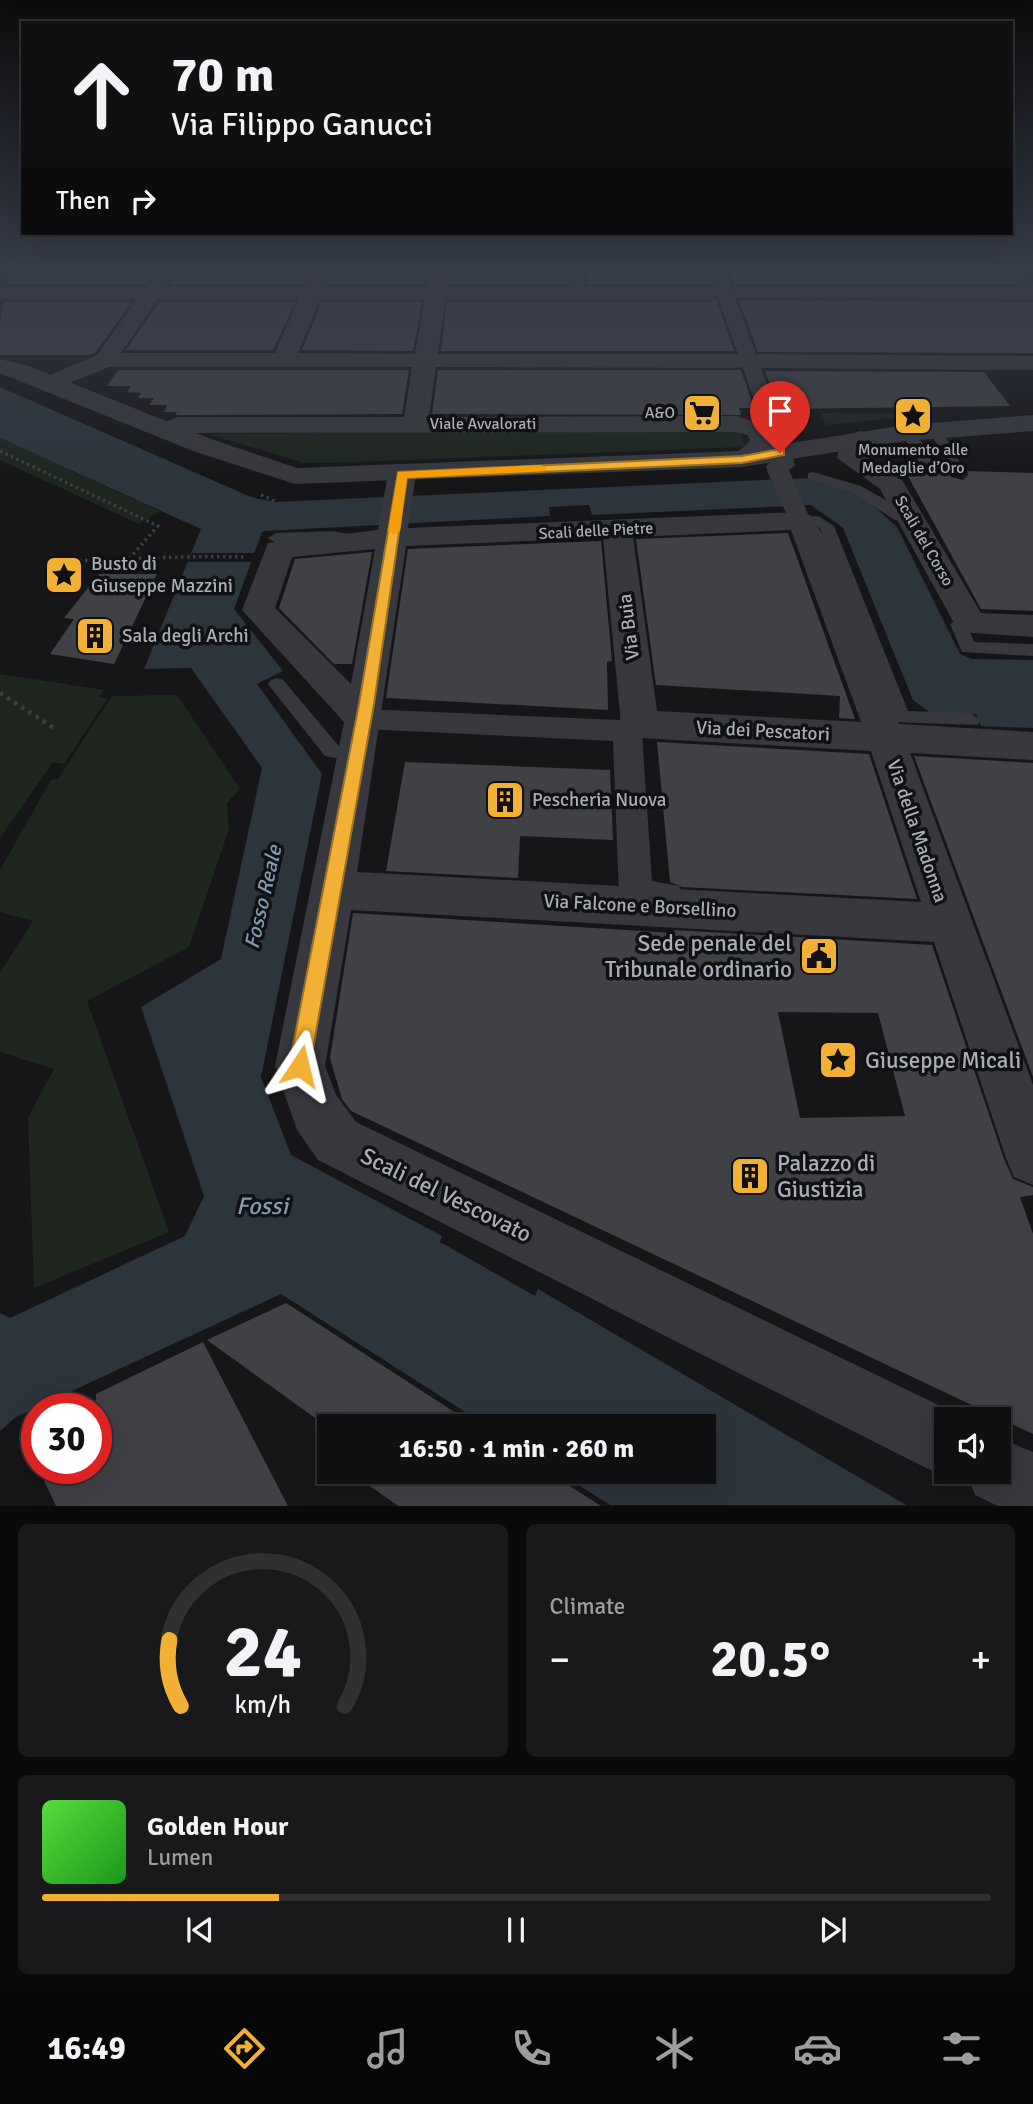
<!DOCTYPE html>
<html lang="en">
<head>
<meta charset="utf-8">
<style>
	body { margin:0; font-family:Signika,sans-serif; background:#19191b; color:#f1f3f6; height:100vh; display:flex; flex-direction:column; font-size:26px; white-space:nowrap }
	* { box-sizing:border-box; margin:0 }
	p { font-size:23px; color:#9c9d9f }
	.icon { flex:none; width:38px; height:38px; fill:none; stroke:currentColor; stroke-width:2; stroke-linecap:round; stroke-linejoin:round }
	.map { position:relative; height:1506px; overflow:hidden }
	.drawer { display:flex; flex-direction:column; gap:18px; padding:18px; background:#09090a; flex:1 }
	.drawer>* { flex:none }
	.guide { position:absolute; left:21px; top:21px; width:992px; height:214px; border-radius:0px; box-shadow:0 7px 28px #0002,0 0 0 2px #303032; background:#101012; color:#f1f3f6; overflow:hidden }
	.fabs { position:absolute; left:934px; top:1407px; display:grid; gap:14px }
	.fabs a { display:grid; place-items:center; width:77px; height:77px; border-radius:0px; background:#101012; box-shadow:0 7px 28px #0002,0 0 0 2px #303032; font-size:35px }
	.speed { position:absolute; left:21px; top:1393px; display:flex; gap:14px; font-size:35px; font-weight:700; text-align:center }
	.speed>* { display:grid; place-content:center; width:91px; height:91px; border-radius:50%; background:#101012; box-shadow:0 7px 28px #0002,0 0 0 2px #303032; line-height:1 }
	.speed .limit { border:10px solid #d22; background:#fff; color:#111 }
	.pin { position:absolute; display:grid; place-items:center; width:60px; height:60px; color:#fff; margin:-72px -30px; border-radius:50% 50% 50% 0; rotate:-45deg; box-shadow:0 0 7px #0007 }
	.pin .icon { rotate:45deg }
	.me { position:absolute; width:77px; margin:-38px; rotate:10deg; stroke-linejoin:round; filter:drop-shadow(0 0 5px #0008) }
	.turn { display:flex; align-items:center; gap:24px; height:147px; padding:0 35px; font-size:32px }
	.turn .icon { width:91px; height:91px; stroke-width:2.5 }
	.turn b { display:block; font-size:49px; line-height:60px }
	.then { display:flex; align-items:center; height:66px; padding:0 35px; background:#0003; gap:14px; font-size:26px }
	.big { font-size:52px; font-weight:700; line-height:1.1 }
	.drawer .widget { flex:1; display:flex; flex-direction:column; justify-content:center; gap:10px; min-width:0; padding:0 24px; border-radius:10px; background:#19191b }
	.drawer .dial { align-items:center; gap:0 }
	.dial svg { height:182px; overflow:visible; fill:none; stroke:#303032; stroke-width:7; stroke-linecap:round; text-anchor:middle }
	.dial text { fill:#f1f3f6; stroke:none }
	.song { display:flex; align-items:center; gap:21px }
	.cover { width:84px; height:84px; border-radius:10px; background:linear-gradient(135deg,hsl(110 70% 55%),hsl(120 70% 35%)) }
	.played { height:7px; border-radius:4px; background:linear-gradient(90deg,#f2b134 25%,#303032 25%) }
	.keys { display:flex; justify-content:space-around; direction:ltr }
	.heat { display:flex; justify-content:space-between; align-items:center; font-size:38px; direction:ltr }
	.drawer .tiles { flex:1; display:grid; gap:18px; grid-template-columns:1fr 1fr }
	.widget:last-child { grid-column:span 2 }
	.trip { position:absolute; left:317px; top:1414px; width:399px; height:70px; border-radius:0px; background:#101012; box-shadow:0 7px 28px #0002,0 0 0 2px #303032; font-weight:700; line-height:70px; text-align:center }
	.dock { display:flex; height:112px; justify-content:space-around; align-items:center; background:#060607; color:#9c9d9f }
	.dock .icon { width:49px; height:49px }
	.dock .selected { color:#f2b134 }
	.dock b { font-size:32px; color:#f1f3f6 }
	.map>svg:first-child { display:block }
</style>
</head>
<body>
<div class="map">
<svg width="1033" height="1506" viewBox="0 0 1033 1506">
	<rect width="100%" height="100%" fill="#161618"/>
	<g fill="#1e261f">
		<path d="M821,413L930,414L826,425Z"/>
		<path d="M739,429L746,447L331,463H304L208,434Z"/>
		<path d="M0,438L160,511L139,524L0,460Z"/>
		<path d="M0,674L104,690L99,697L107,699L64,764L53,762L0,838Z"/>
		<path d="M177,695L240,789L227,803L229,829L189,947L87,1001L169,1232L34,1288L28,1117L54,1069L0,1052V973L33,921L0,912V870L51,780L58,779L112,696Z"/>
	</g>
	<path fill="#2c353c" d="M0,387L251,497L275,502L809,478L839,486L868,501L897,527L960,654L972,659L1033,660V728L981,726L976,714L929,712L913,700L843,528L811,505L592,515L589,505L549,507L550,516L265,531L262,532L234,609L283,671L257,684L322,774L261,1077L291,1155L442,1236L440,1242L535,1296L538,1289L906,1505H610L558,1472H704V1426H487L281,1294L16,1417L0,1431V1313L10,1318L185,1236L204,1196L141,1007L221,959L262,768L191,668L144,669L201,529L0,438Z"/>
	<path fill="#161618" d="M192,553H258L255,562H188Z"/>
	<g fill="#404145" fill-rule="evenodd">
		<path d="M11,268H159L147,284H8Z"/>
		<path d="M181,268H310L302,284H170Z"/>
		<path d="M332,268H427L425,284H329Z"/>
		<path d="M452,268H570L572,284H450Z"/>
		<path d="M586,268H706L711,284H587Z"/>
		<path d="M727,268H1003L1019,284H739L734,287Z"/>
		<path d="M716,299L734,351H441L447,302H711Z"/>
		<path d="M739,300L1033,302V353L758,352Z"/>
		<path d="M4,302H132L95,353L90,355H0V321Z"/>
		<path d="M159,302H295L273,350H126Z"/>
		<path d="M322,302H422L413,351L302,350Z"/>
		<path d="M118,370H409L402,414L175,415L177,412H164L167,405H149L154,398H138L141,393L127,392L131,386H107Z"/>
		<path d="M438,370H741L754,408H739L741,415L432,414Z"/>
		<path d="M765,371L984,372L1010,406L779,409Z"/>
		<path d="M904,469L947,470L951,477L963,480L968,475L967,471L1033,473V611L981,609Z"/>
		<path d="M788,533L855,719L839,718L840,696L656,685L636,539Z"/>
		<path d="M601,541L612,661L607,662L608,710L386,698L408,549Z"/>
		<path d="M372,552L352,664H334L279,608L295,559Z"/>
		<path d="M99,574H157L114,664L50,654L74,619L64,618Z"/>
		<path d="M657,742L869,754L917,899L682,887L670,882Z"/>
		<path d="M914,756L1033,763V1077Z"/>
		<path d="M405,762L610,770L613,840L520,836L518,878L386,871Z"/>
		<path d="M353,913L675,933L674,930L932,945L1004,1159L1013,1179L1033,1187V1195L1020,1197L1033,1234V1434L351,1111L342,1099L330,1058ZM778,1012L878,1013L905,1116L800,1118Z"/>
		<path d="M286,1303L476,1426L329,1428L207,1340Z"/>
		<path d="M203,1342L288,1506H56L38,1468H96V1394Z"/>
		<path d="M357,1472H548L601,1506H398L356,1476Z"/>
	</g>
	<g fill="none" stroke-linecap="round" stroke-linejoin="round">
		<g stroke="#3d3f44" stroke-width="3.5" stroke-dasharray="2.5 3.5" stroke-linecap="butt">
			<path d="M0,451L158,526L128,560"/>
			<path d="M261,495L277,502"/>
			<path d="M61,561C122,560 183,555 244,557"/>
		</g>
		<path stroke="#3d3f44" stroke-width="4.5" stroke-dasharray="3.5 5" stroke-linecap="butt" d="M0,693L54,728"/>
		<g fill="#37383d" fill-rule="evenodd">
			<path d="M573,268H583L585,295L576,293Z"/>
			<path d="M1006,268H1016L1033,285V294Z"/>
			<path d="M930,426L941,429L966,474L964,477L952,474L929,429Z"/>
			<path d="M900,430H910L921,441L935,466L933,469H923L910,446L898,433Z"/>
			<path d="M813,472L861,486L919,519L912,523L895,520L851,492L808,479V473Z"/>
			<path d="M818,516L834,526L908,711L971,713L980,720L978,725L894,722L820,528L815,525L795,524L793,521L800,517Z"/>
			<path d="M333,531L357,536L360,539C353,545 290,542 276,543L268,538L276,533Z"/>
			<path d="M958,619L977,620L979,624L977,628L969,629L974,642L1033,644V656L962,652L950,624Z"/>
			<path d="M277,678L283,680L338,745L363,750L366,755L363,760L356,762L325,756L271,688L268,684L271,680Z"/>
		</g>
		<g fill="#37383d" fill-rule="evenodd">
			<path d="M162,268H178L157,298H145L143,295Z"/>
			<path d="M708,268H724L787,438L795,465L789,470L811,521L808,526H792L768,473L766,466L772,461L767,438Z"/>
			<path d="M363,709L620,720L634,713L650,717L654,724L650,731L642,734L652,881L679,886L684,896L679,906C661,913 642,912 624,905L619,895L613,741L363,729L353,726L349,719L353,712Z"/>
		</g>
		<g fill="#37383d" fill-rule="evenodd">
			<path d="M313,268H329L331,271L325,287H427L430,268H450L447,287H711L721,293L711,299H445L438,354H739L749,359L759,354L1033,356V370L759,368L749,363L739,368L436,367L429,417L736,416L766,425L776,440L764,460L742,467L732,465L728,459C735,450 744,450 750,440L747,435L735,432L183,433L167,439L158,437L154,431L158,425L178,417H404L412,367H109L52,390L43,388L40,383L43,378L97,355L137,299H0V287H304ZM158,299H299L275,353H121ZM320,299H425L415,354L298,353Z"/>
			<path d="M739,287H1033V299L732,297L729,293Z"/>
			<path d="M860,431L869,433L873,439L864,455L901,478L981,613L1033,615V637L959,632L880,489L837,458C839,445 848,434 860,431Z"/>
			<path d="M402,466L412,468L416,474L408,528L800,512L810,515L825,538L899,724L1033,732V760L910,753L1033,1085V1185L1014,1177L1006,1158L934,942L351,910L325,1066L336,1095L356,1122L967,1419H947V1472H959L947,1477L924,1467L318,1160L297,1130L275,1066L344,722L242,610L268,543L378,530L388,474L392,468ZM791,530L861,722L657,711L633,537ZM603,538L621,724L627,734L640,738L871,751L921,902L357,872L406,546ZM375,549L351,684L275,608L292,557Z"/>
			<path d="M999,1438L1033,1452V1506H998L975,1495L966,1472H999Z"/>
		</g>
		<path fill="#37383d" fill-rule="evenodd" d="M0,359L29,366L211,439L297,468L742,451L905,425L1033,415V431L905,441L742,467L295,484L193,451L0,373Z"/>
	</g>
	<linearGradient id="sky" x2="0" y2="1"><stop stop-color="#0c0c0d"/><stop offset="0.56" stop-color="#363c48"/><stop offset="1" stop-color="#363c48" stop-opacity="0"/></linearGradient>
	<rect width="1033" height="479" fill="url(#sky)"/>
	<path fill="#f2b134" stroke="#9d7322" stroke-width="2" d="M780,449L784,450V455L742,463L407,478L374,704L310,1066L307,1073L300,1076L292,1073L289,1066L359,704L398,472L742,456Z"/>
	<path fill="#f59e0b" d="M541,465L546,468L545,471L407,478L400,531L394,535L388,531L398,472Z"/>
	<defs>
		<symbol id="supermarket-square" viewBox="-11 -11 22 22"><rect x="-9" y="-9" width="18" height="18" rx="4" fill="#f2b134" stroke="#111113"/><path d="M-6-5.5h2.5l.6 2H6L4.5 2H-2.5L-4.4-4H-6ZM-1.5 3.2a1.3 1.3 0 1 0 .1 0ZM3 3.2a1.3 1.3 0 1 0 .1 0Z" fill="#111"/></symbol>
		<symbol id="sight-square" viewBox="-11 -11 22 22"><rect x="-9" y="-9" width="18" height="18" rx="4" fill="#f2b134" stroke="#111113"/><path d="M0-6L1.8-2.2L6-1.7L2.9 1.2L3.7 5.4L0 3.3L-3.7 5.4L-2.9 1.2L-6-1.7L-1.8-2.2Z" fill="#111"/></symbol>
		<symbol id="building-square" viewBox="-11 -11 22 22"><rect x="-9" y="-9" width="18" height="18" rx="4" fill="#f2b134" stroke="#111113"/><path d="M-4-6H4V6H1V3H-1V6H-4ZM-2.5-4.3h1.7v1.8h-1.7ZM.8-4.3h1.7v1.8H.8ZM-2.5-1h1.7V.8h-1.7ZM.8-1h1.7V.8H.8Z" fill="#111"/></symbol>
		<symbol id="civic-square" viewBox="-11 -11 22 22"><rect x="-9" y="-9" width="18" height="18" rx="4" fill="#f2b134" stroke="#111113"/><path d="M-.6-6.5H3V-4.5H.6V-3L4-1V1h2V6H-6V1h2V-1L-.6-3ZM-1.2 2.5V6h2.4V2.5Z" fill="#111"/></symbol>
	</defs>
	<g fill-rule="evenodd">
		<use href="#supermarket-square" x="680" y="391" width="44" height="44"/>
		<use href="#sight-square" x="891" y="394" width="44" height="44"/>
		<use href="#sight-square" x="42" y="553" width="44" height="44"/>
		<use href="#building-square" x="73" y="614" width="44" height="44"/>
		<use href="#building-square" x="483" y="778" width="44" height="44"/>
		<use href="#civic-square" x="797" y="934" width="44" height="44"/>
		<use href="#sight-square" x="816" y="1038" width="44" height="44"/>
		<use href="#building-square" x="728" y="1154" width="44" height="44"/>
	</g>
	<g text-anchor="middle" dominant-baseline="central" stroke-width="7" stroke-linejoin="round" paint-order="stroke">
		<g font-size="16" fill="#a8adb8" stroke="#111113" text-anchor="end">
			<text x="675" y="413">A&amp;O</text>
			<text x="913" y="450" text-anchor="middle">Monumento alle<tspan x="913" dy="18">Medaglie d’Oro</tspan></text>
		</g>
		<g font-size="16" fill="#a8adb8" stroke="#111113">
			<text x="483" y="424">Viale Avvalorati</text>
			<text transform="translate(596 531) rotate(-3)">Scali delle Pietre</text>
			<text transform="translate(924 541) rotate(60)">Scali del Corso</text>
		</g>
		<g font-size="19" fill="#a8adb8" stroke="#111113" text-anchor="start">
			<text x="91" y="564">Busto di<tspan x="91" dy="22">Giuseppe Mazzini</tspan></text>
			<text x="122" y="636">Sala degli Archi</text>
			<text x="532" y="800">Pescheria Nuova</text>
		</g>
		<g font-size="19" fill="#a8adb8" stroke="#111113">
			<text transform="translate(629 627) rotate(-97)">Via Buia</text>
			<text transform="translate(763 731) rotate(3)">Via dei Pescatori</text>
			<text transform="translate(917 831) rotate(71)">Via della Madonna</text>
			<text transform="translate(640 906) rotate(3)">Via Falcone e Borsellino</text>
		</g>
		<g font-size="21" font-style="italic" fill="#7f9bb3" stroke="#111113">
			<text transform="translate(263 897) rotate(-77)">Fosso Reale</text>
		</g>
		<g font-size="23" fill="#a8adb8" stroke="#111113" text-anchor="start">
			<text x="792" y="943" text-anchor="end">Sede penale del<tspan x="792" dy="26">Tribunale ordinario</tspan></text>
			<text x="865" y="1060">Giuseppe Micali</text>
			<text x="777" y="1163">Palazzo di<tspan x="777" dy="26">Giustizia</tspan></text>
		</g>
		<g font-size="23" fill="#a8adb8" stroke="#111113">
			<text transform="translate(446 1195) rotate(26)">Scali del Vescovato</text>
		</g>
		<g font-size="24" font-style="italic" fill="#7f9bb3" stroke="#111113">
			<text x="262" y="1206">Fossi</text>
		</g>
	</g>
</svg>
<div class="fabs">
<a><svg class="icon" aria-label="sound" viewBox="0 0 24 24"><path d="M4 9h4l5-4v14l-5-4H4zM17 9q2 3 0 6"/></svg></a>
</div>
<div class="speed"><div class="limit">30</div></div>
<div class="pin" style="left:780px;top:453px;background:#d93025"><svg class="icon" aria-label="arrive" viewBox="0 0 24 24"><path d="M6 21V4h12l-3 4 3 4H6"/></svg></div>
<svg class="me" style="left:300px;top:1066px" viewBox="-20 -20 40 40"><path d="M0-17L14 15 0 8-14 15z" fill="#f2b134" stroke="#fff" stroke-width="4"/></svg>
<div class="trip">16:50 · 1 min · 260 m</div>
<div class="guide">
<div class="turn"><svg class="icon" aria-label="ahead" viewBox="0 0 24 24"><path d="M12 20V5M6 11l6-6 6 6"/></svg><div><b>70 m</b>Via Filippo Ganucci</div></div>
<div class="then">Then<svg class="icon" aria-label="right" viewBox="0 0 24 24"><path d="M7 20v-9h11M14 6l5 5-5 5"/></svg></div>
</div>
</div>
<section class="drawer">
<div class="tiles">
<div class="widget dial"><svg viewBox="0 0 100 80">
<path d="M14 69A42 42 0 1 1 86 69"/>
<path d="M14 69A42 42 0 0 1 9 40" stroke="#f2b134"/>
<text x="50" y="56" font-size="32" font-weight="700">24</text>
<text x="50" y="72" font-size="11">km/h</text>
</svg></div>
<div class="widget"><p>Climate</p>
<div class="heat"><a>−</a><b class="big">20.5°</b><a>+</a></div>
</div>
<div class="widget">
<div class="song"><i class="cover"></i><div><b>Golden Hour</b><p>Lumen</p></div></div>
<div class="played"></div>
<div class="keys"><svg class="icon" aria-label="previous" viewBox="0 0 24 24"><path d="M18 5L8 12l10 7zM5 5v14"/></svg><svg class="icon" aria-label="pause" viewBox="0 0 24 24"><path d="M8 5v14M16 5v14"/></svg><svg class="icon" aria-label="next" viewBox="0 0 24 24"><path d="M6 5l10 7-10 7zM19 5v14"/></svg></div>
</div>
</div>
</section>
<nav class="dock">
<b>16:49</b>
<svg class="icon selected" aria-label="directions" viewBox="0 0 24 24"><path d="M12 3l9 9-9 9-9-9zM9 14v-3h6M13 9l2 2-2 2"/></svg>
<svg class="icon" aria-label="music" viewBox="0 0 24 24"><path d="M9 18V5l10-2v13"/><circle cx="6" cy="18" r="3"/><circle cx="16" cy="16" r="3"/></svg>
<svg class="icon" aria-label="phone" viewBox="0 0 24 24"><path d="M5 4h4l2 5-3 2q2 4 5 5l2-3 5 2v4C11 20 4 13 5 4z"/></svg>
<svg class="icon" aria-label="climate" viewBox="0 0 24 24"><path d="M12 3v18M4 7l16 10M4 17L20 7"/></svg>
<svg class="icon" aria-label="car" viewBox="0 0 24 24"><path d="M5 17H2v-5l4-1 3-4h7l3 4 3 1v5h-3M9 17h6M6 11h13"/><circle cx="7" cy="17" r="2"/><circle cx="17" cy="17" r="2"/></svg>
<svg class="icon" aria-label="filters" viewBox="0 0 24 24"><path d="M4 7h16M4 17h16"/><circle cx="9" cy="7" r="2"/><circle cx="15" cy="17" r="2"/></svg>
</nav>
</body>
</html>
